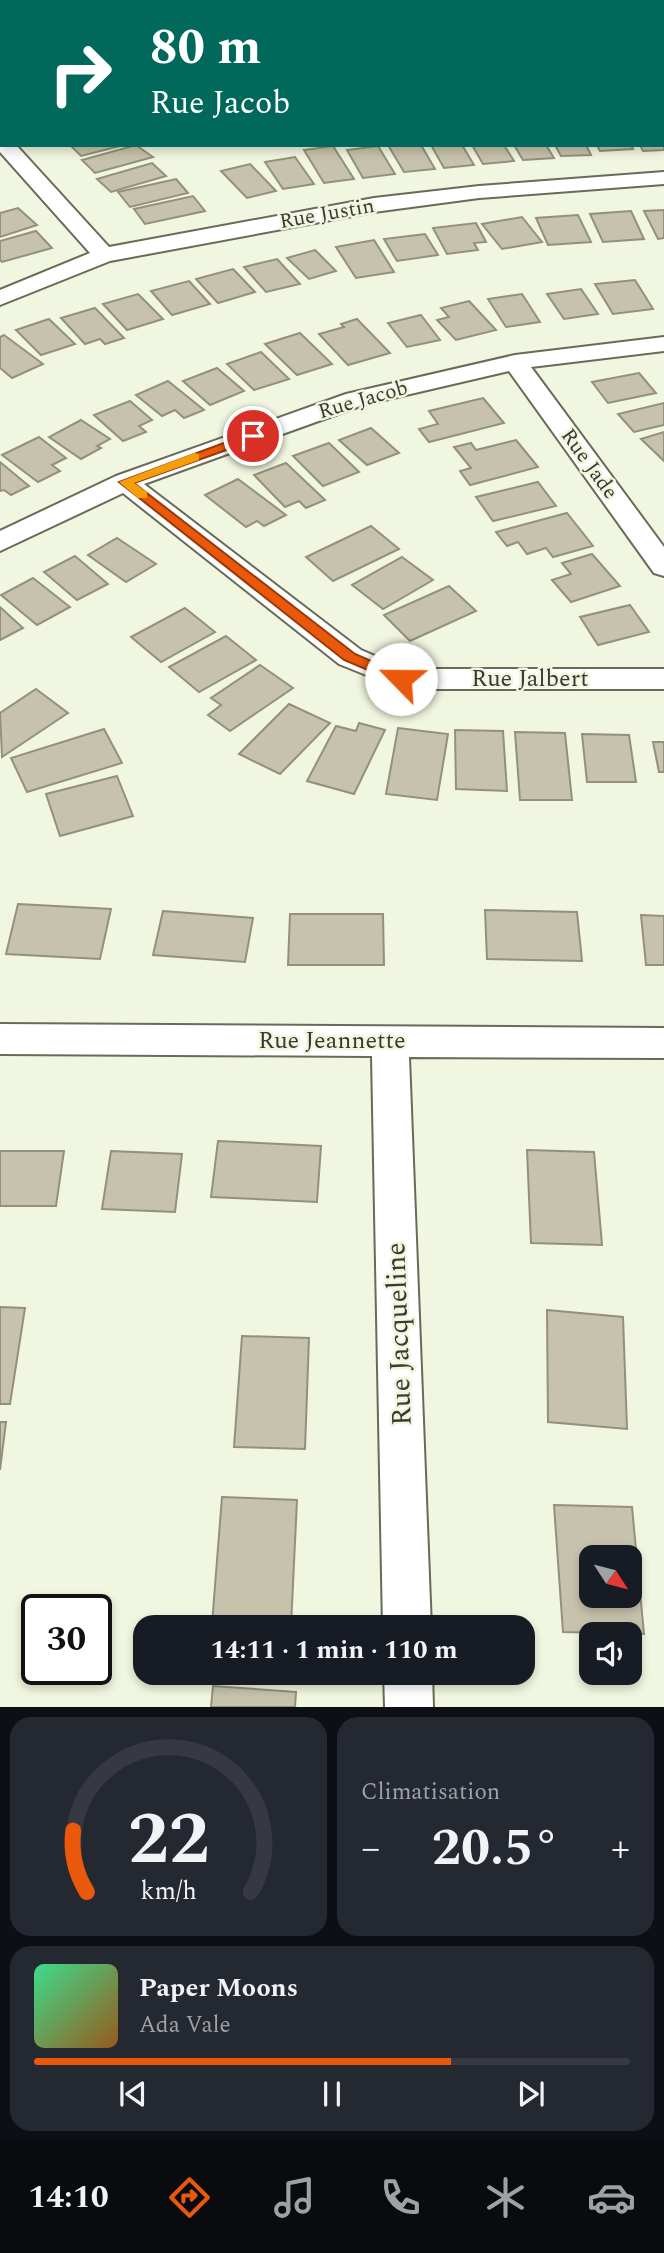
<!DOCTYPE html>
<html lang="fr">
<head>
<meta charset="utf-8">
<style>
	body { margin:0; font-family:Spectral,serif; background:#242831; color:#f1f3f6; height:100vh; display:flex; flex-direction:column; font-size:26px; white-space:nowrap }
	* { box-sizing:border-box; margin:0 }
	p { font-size:23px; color:#9ea1a6 }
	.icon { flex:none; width:38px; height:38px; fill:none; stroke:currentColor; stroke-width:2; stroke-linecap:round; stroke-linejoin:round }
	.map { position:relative; height:1707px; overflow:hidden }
	.sheet { display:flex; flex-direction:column; gap:10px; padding:10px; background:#0d0f14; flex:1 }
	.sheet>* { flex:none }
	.top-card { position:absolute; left:0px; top:0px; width:665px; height:147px; box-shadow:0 4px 10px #0003; background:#00695c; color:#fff; overflow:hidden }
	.needle { width:46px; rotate:126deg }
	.controls { position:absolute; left:579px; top:1545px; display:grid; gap:14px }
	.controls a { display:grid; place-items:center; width:63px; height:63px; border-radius:14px; background:#171b24; box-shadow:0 4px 10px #0003; font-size:35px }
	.speed { position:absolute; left:21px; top:1594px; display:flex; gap:14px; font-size:35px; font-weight:700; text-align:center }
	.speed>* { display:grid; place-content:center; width:91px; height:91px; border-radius:50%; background:#171b24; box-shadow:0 4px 10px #0003; line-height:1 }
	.speed .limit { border:4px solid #111; border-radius:10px; background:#fff; color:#111 }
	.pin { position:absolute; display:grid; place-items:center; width:60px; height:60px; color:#fff; margin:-30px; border:4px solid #fff; border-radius:50%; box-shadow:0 2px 7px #0007 }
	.me { position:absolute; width:77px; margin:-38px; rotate:293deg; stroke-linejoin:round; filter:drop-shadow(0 0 5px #0008) }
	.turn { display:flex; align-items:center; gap:24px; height:147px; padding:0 35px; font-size:32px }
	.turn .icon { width:91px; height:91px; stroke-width:2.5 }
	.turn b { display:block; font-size:49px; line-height:60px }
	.big { font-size:52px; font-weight:700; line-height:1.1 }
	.sheet .card { flex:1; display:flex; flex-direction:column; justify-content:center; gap:10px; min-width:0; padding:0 24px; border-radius:21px; background:#242831 }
	.sheet .dial { align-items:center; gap:0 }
	.dial svg { height:182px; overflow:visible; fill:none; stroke:#363941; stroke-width:7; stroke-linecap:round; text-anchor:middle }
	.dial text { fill:#f1f3f6; stroke:none }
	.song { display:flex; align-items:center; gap:21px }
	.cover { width:84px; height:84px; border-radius:10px; background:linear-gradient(135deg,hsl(150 70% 55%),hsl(30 70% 35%)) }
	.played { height:7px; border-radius:4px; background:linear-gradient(90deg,#ea580c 70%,#363941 70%) }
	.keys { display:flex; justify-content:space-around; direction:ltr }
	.heat { display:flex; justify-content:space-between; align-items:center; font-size:38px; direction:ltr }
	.sheet .tiles { flex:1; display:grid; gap:10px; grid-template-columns:1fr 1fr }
	.card:last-child { grid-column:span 2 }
	.trip { position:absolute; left:133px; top:1615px; width:402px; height:70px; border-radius:21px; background:#171b24; box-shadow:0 4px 10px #0003; font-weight:700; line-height:70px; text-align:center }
	.tabs { display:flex; height:112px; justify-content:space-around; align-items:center; background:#090b0e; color:#9ea1a6 }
	.tabs .icon { width:49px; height:49px }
	.tabs .on { color:#ea580c }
	.tabs b { font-size:32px; color:#f1f3f6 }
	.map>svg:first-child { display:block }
</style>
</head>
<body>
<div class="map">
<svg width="664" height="1707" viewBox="0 0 664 1707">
	<rect width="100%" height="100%" fill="#f0f6df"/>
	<g fill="#c7c2ac" stroke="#94907b" stroke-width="2" fill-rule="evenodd">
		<path d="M664,129V150L643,151L640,145H663Z"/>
		<path d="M70,145H124L81,156Z"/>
		<path d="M136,145L153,157L95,173L82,160Z"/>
		<path d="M388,145H421L435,169L404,172Z"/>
		<path d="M431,145H462L474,165L444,168Z"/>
		<path d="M472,145H504L514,161L483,164Z"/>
		<path d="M514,145H546L554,158L523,160Z"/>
		<path d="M555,145H586L591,155L561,156Z"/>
		<path d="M597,145H631L633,149L600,151Z"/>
		<path d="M333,146L354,179L324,183L304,150Z"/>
		<path d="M378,146L395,174L363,178L347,150Z"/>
		<path d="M295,157L314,184L283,189L265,162Z"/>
		<path d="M152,163L166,176L111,192L97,179Z"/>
		<path d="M250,164L276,191L247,198L221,171Z"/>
		<path d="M176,179L188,193L130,207L118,192Z"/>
		<path d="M193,196L205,211L145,224L134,209Z"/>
		<path d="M18,208L37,225L0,237V213Z"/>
		<path d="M664,210V238L658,239L644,211Z"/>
		<path d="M631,211L644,239L603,242L590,214Z"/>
		<path d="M578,215L591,242L548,245L536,218Z"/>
		<path d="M522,217L542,242L502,249L482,224Z"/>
		<path d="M476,223L486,242L474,243L478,250L447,254L433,228Z"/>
		<path d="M36,231L52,248L2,262L0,260V241Z"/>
		<path d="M425,234L438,255L397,261L384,239Z"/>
		<path d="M374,240L394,272L356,278L336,247Z"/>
		<path d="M315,250L336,271L309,279L287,258Z"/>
		<path d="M277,259L300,284L266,292L244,267Z"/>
		<path d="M233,269L255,292L218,303L196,279Z"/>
		<path d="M635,280L653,309L613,314L595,284Z"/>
		<path d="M189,281L210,304L172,315L151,291Z"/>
		<path d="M581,289L598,314L564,319L547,294Z"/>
		<path d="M138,294L163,319L127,330L103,304Z"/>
		<path d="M522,294L540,322L506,327L488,299Z"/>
		<path d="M469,301L496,330L456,340L437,320L449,317L441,308Z"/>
		<path d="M95,308L124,338L105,344L100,339L85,344L61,318Z"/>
		<path d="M421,315L440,340L407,347L388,323Z"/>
		<path d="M49,319L75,344L41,355L16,330Z"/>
		<path d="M357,319L390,353L348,365L319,334L344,327L341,324Z"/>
		<path d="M300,333L332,364L297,375L265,344Z"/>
		<path d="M4,335L43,364L12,378L0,368V337Z"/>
		<path d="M261,352L289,379L254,390L227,364Z"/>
		<path d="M217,368L244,391L210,405L183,381Z"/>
		<path d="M639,373L656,393L608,403L592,382Z"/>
		<path d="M168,381L204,410L184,418L175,410L162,416L136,395Z"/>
		<path d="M483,398L504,423L429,442L419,429L438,424L429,411Z"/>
		<path d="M130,401L152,420L139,426L146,432L123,441L94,415Z"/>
		<path d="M664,403V425L634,432L618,414Z"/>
		<path d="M81,420L110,439L97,446L101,448L81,459L49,437Z"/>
		<path d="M371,428L399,453L367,465L339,440Z"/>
		<path d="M664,432V461L641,439Z"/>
		<path d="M39,437L66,458L52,465L60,471L38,482L2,455Z"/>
		<path d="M516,440L538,467L470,485L460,471L471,468L454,447L471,443L476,450Z"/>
		<path d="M329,443L359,472L323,486L293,456Z"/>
		<path d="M0,462L29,486L11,495L4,490L0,491Z"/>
		<path d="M286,463L325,500L306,508L299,501L285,507L254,475Z"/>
		<path d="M238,479L286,515L264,526L257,521L246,527L205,495Z"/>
		<path d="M538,482L556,506L493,521L476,497Z"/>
		<path d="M567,513L593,546L553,557L546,548L527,554L518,542L507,546L496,532Z"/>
		<path d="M371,526L399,549L333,581L306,557Z"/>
		<path d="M117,538L156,564L126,582L88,555Z"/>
		<path d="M592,554L620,586L571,602L552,580L571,574L562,563Z"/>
		<path d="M75,556L108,584L77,600L44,572Z"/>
		<path d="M402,557L433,580L383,609L352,585Z"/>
		<path d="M33,578L70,607L37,625L1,595Z"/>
		<path d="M449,586L476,611L410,641L384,615Z"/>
		<path d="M630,605L649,632L598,645L580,617Z"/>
		<path d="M0,607L23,628L0,640Z"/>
		<path d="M185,608L215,632L161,662L131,637Z"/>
		<path d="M226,636L256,660L199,692L169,667Z"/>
		<path d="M260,665L293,688L230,731L208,715L221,705L211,698Z"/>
		<path d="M36,689L68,713L2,757L0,713Z"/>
		<path d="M289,704L330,723L280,774L239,754Z"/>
		<path d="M359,723L385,730L354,794L307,781L336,726L356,731Z"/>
		<path d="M398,728L448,734L437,800L386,794Z"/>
		<path d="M104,729L122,763L27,792L11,758Z"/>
		<path d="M455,730L503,731L507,791L456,789Z"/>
		<path d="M515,732L565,733L572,800H520Z"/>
		<path d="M582,734L629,735L636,782H587Z"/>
		<path d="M653,742H664V772H659Z"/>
		<path d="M117,776L133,816L60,836L46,794Z"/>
		<path d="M18,904L111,909L100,959L6,954Z"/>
		<path d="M485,910L577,912L582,961L487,959Z"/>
		<path d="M163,911L253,918L245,962L153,955Z"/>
		<path d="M290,914H383L384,965H288Z"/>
		<path d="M641,915L664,916V965H646Z"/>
		<path d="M218,1141L321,1146L317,1202L211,1197Z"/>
		<path d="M527,1150L594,1152L602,1245L531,1243Z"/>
		<path d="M0,1151H64L56,1206H0Z"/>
		<path d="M111,1151L182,1154L175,1212L102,1209Z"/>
		<path d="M0,1307L25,1308L10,1404H0Z"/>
		<path d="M547,1310L623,1317L627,1429L548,1422Z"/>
		<path d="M242,1336L309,1338L305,1449L234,1447Z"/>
		<path d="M0,1422H6L0,1470Z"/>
		<path d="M222,1497L297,1500L291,1626L212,1624Z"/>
		<path d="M554,1505L632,1507L644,1634L563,1632ZM592,1558H630V1596H592Z"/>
		<path d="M213,1686L296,1692L295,1707H211Z"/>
	</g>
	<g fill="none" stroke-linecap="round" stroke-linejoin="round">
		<defs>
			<g id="lane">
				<path d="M88,0H96L87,2Z"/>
				<rect x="0" y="26" width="2" height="6"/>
			</g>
			<g id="street">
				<path d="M0,140L2,145H16L109,247L374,198L479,186L664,172V184L479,198L374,212L110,261L0,305V290L90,253L0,152Z"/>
				<path d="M664,337V351L531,367L664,547V576L654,573L509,371L363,405L144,484L361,650L405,669H664V689H401L339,664L123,493L0,551V531L116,476L346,394L515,355Z"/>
				<path d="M0,1024L664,1028V1058L409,1057L431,1628H383L372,1056L0,1054Z"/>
				<path d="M384,1673H432L433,1707H385Z"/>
			</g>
		</defs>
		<use href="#lane" stroke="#676b58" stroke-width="3"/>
		<use href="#street" stroke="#676b58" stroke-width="4"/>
		<use href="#lane" fill="#fff" fill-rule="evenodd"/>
		<use href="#street" fill="#fff" fill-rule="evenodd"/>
	</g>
	<path fill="#ea580c" stroke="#983908" stroke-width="2" d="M253,432L257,433V439L134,483L355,654L406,676L408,679L406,682H396L344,660L119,482Z"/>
	<path fill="#f59e0b" d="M194,453L199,454V460L134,483L147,492V498H138L119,482Z"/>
	<g text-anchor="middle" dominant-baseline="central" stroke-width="5" stroke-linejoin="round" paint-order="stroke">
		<g font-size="21" fill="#393b32" stroke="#f0f6df">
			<text transform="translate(327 214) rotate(-10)">Rue Justin</text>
			<text transform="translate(363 400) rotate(-16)">Rue Jacob</text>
			<text transform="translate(589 464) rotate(54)">Rue Jade</text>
		</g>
		<g font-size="24" fill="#393b32" stroke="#f0f6df">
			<text x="530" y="679">Rue Jalbert</text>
			<text x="332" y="1041">Rue Jeannette</text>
		</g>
		<g font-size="28" fill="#393b32" stroke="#f0f6df">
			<text transform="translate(399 1334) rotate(-92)">Rue Jacqueline</text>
		</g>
	</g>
</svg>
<div class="controls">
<a><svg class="needle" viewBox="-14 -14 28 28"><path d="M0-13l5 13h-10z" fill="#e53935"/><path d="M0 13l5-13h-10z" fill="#9ea1a6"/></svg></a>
<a><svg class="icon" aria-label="sound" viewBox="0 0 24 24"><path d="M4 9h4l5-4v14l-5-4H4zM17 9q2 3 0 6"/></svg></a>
</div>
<div class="speed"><div class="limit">30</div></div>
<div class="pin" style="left:253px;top:436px;background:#d93025"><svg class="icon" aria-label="arrive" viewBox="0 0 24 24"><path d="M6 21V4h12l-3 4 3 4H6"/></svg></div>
<svg class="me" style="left:401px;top:679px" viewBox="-20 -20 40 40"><circle r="19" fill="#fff"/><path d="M0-13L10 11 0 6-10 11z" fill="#ea580c"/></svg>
<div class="trip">14:11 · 1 min · 110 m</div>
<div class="top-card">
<div class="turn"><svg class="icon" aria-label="right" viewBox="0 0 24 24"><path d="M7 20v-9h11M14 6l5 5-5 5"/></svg><div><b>80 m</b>Rue Jacob</div></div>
</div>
</div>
<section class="sheet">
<div class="tiles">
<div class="card dial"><svg viewBox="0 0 100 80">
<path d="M14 69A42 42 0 1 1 86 69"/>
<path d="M14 69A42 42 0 0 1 8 42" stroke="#ea580c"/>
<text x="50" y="56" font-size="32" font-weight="700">22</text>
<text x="50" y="72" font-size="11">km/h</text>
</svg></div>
<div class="card"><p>Climatisation</p>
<div class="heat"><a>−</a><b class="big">20.5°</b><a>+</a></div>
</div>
<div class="card">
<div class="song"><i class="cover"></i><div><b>Paper Moons</b><p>Ada Vale</p></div></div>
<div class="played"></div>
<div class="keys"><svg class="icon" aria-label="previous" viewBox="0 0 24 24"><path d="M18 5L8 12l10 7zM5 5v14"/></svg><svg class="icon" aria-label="pause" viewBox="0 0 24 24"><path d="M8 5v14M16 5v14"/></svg><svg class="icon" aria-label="next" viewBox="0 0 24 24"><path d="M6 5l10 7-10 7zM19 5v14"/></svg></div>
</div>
</div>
</section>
<nav class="tabs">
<b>14:10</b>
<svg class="icon on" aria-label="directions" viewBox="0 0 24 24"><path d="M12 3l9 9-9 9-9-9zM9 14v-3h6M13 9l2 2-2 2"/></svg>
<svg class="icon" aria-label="music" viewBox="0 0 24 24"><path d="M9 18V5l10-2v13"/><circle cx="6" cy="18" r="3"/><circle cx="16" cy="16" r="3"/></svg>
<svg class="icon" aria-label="phone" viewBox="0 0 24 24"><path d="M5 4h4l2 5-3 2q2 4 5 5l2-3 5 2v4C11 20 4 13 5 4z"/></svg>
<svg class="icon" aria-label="climate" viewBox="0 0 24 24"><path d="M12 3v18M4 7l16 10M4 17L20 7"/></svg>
<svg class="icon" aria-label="car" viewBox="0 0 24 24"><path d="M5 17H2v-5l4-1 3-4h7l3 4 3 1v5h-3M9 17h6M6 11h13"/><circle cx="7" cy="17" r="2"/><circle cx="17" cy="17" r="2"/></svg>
</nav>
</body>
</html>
